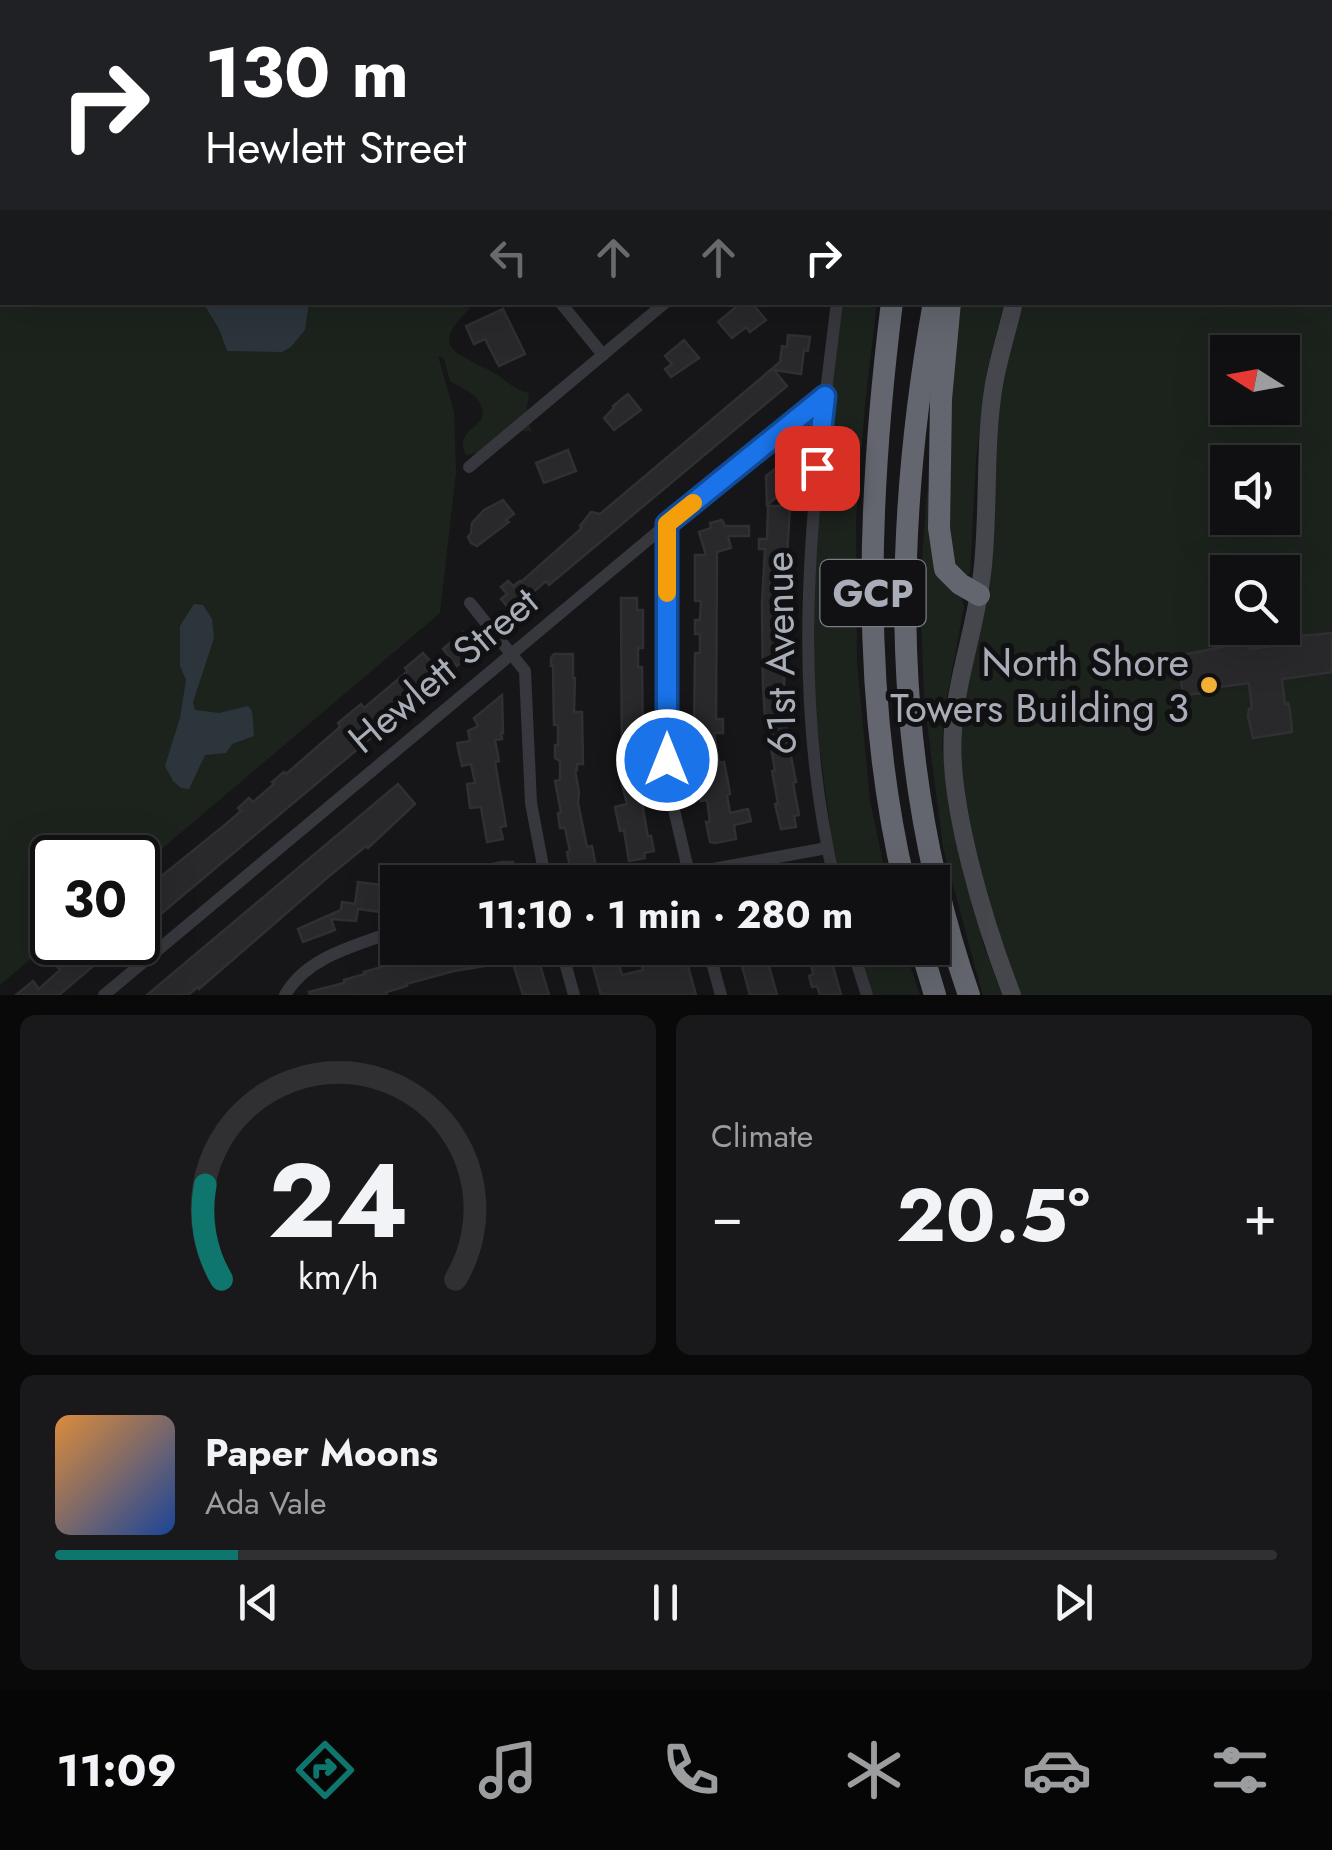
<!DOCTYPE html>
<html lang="en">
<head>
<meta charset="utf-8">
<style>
	body { margin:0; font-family:Jost,sans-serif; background:#19191b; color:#f1f3f6; height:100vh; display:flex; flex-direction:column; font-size:38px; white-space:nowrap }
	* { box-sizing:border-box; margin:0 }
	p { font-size:32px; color:#9c9d9f }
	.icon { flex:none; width:55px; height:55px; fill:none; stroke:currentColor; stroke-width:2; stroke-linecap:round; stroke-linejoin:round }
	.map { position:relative; height:995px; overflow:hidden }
	.side { display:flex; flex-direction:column; gap:20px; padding:20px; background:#09090a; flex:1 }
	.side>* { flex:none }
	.guide { position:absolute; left:0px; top:0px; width:1332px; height:305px; box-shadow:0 10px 40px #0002,0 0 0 2px #303032; background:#202124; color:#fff; overflow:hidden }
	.needle { width:65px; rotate:281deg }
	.tools { position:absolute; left:1210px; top:335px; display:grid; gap:20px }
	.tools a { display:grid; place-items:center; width:90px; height:90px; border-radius:0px; background:#101012; box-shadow:0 10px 40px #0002,0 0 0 2px #303032; font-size:50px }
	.speed { position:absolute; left:30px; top:835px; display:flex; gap:20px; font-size:50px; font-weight:700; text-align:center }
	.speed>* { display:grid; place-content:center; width:130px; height:130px; border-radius:50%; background:#101012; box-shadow:0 10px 40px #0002,0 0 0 2px #303032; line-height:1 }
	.speed .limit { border:5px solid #111; border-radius:15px; background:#fff; color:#111 }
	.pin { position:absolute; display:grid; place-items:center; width:85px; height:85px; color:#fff; margin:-42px; border-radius:20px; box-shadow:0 5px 15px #0006 }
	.me { position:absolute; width:110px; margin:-55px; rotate:0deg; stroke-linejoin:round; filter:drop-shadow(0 0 8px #0008) }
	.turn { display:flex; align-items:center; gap:35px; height:210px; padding:0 40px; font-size:45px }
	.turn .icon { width:130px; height:130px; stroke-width:2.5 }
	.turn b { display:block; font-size:70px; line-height:85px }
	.lanes { display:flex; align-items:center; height:95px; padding:0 40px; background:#0003; justify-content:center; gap:50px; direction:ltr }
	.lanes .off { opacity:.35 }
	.big { font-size:75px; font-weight:700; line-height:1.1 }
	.side .tile { flex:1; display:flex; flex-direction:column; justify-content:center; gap:15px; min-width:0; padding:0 35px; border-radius:15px; background:#19191b }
	.side .dial { align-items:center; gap:0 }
	.dial svg { height:260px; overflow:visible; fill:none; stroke:#303032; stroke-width:7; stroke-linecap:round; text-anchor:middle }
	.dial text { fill:#f1f3f6; stroke:none }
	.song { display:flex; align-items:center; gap:30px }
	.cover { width:120px; height:120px; border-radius:15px; background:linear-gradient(135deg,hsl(30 70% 55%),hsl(220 70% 35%)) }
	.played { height:10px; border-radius:5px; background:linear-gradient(90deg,#0f766e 15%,#303032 15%) }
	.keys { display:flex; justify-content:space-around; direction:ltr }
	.heat { display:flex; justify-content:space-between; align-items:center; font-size:55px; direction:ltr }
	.side .tiles { flex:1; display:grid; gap:20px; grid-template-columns:1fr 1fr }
	.tile:last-child { grid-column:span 2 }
	.trip { position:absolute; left:380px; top:865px; width:570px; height:100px; border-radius:0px; background:#101012; box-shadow:0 10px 40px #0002,0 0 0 2px #303032; font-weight:700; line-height:100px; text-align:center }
	.tabs { display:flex; height:160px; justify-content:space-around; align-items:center; background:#060607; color:#9c9d9f }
	.tabs .icon { width:70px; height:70px }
	.tabs .selected { color:#0f766e }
	.tabs b { font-size:45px; color:#f1f3f6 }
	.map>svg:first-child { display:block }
</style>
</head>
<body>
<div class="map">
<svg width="1332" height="995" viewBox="0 0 1332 995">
	<rect width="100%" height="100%" fill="#161618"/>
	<g fill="#1c231d" fill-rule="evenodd">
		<path d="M0,0H295L294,2H2V302L203,303L219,329L227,351L291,347L305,330L309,303L436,302L470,308C433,345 449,350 487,369C503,376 512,390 529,393L526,415L532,432C501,426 492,452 466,455C450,426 499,428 477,399C470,390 459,387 450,381L444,359L438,356L454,412L456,472L440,613L138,869V858H52V941L0,985Z"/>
		<path d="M1108,0H1332V995H1012L953,768L987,472L1014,303L1330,302V2H1107ZM1228,352H1282V408H1228ZM1228,462H1282V518H1228ZM1228,572H1282V628H1228Z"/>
		<path d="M840,303H877L865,405L856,518L857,663L870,801L887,882H842L832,840L814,706L815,529Z"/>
		<path d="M957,303H1004L987,371L976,459L970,573L964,578L948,559L944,464Z"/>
		<path d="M927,491H932L964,606L946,703L942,745L948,795L983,944L1002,995H983L982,993L943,848L924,699L920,587Z"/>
		<path d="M858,948H904L920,995H873Z"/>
	</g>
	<g fill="#2c353c">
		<path d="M203,303H309L305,330L291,347L282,352L227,351L219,329Z"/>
		<path d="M194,604L203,605L212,619L214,638L193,702L195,710L219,713L248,706L252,711L254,736L232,744L226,753L205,755L189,789L181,788L173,781L165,766L180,718L186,680L180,666V626Z"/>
	</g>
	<g fill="#29292c" stroke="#303034" stroke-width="2.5">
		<path d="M742,302H751L766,320L750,332L746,327L732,338L718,322Z"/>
		<path d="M503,309L525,354L499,366L485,339L474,344L466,326Z"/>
		<path d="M788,335L810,337L808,351L804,350L801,374L774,370L787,386L549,585L546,581L531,594L534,597L522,607L519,604L511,611L501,599L507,594L501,587L508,581L513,586L520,581L521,582L582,528L580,526L591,512L600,514L780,362L782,346L787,347Z"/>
		<path d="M684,340L699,358L671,377L665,369L672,364L665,356Z"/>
		<path d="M628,394L641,410L614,430L604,418L614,408L613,406Z"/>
		<path d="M568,450L576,471L544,483L536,463Z"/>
		<path d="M785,461L795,473L784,482L788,487L767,505L766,476Z"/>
		<path d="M503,500L514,514L506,520L509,522L477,546L471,543L468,537L471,533L472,523L484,510Z"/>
		<path d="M768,506H790L787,555H785L784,702H787L786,736L790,735L792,750L790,751L796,782L793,783L799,815L794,816L796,827L781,829L775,804H778L772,771H775L766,718H765L763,685L762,604L765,549H759V539H767Z"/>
		<path d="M722,520L725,526H749V536H728L731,548L717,552L716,719H723V733H714L719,763L724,762L728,782L730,794L727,795L730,813L748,809L751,821L734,825L736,839L715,843L710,842L706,822H710L707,800L701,801L699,787L707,786L703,767L698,768L695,754H699L700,734L694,733L695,653H700V634H695V620H700L701,601H695V555H706L699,532L711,528L710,523Z"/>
		<path d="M621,598H637V610H643V648H638V667H642L643,747H636L643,780H638L648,837L651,836L654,851L644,853L645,858L629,861L624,830L620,831L615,807L627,804L618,768H622Z"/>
		<path d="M463,632L473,644L464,652L467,657L457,666L443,649Z"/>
		<path d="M1332,633V672L1282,679L1285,704L1288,703L1290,710L1292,732L1253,738L1248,716L1249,709L1252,708L1249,683L1204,689L1205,693L1183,695L1178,656L1240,643H1249L1250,649L1271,646L1270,640L1279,638Z"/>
		<path d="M423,653L431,662L425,668L434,679L418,693L421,696L138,933V895L226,824L241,811L238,808L249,798L253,802L274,784L272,782L284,772L286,774L340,727L338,723L361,704L364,708L408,671L405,668Z"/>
		<path d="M554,654H573V678H575L574,712H582L583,764H577V770H575L579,792L578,803L587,847L592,846L596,867L581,870L580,865L570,867L567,852L570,851L565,828H560L558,813L561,812L555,781L560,780V761L555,758V745H558V725H554L553,666H551V658Z"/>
		<path d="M502,695L503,733H501L502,739L495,740L499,761L495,762L506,826L500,827L503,839L487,842L481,807L470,808L467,784L475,783L471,764L462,766L457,743L470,741L468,731L478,726L474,718Z"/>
		<path d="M398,784L415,804L368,848L366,846L328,877L199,989L198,987L188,995H147Z"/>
		<path d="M502,862H513L516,877L505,879L506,882H415L428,870L446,868L447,873Z"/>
		<path d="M358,882L398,887V902L383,900L381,912L358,909L356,921L331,919L335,930L303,942L298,929L341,910L342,902L355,904Z"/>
		<path d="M93,942H126L108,958L106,955L59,995H16L33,981L39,989L60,970L55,964L68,954L73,960Z"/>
		<path d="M440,948H487L491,965L454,971L406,984L407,986L386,992L387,995H310L309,992L344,983V980L365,974L364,972L385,966V964L406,958L405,956Z"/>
		<path d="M508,948H535L549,995H523Z"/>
		<path d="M588,948H615L622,975L643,970L638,952L650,949L651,953L672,948H683L696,995H601Z"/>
		<path d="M737,948H764L777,995H750Z"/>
		<path d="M808,948H824L826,956L830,955L841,995H820L817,986L812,987L809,976L813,974Z"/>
	</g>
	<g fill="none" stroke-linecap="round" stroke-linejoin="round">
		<g stroke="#37383d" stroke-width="12">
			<path d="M558,0L561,2"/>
			<path d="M630,2L632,0"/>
			<path d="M560,302L603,355"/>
			<path d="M469,467L666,302"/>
			<path d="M667,524V760L671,797L691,882"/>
			<path d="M470,603L525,671L531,803L546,882"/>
			<path d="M642,882L827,848"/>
			<path d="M835,882C788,684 812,501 837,302"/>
			<path d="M561,948L574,995"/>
			<path d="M708,948L721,995"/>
			<path d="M852,948L867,995"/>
			<path d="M104,995L667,524L825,396"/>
			<path d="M285,995C307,956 358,945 398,930"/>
		</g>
		<g stroke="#45474d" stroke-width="18">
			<path d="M1107,2L1108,0"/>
			<path d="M1012,995C985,925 947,803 953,730C957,674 978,621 983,565C989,505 984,444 994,384C999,356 1008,329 1014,302"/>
		</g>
		<g stroke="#63666e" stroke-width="22">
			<path d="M954,2V0"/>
			<path d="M1006,2L1007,0"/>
			<path d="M892,302C868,494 860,693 904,882"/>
			<path d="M934,302C892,537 890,768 969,995"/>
			<path d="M950,302L941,399L939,528L945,569L960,584L979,595"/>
			<path d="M921,948L935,995"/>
		</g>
	</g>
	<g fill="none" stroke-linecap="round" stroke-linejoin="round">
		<defs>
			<path id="route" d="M667,760V524L825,396L817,468"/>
		</defs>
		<use href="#route" stroke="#114b97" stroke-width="25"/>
		<use href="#route" stroke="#1a73e8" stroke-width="18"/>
		<path stroke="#f59e0b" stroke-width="18" d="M667,593V524L693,503"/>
	</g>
	<circle fill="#f2b134" stroke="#111113" stroke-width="4" cx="1209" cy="685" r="10"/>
	<g text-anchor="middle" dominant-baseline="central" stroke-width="10" stroke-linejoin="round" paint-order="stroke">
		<rect fill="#111113" stroke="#7b7e86" stroke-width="2.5" x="820.5" y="560" width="105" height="66" rx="8"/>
		<g font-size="38" font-weight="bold" fill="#a8adb8">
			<text x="873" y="593">GCP</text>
		</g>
		<g font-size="40" fill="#a8adb8" stroke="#111113">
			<text transform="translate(780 653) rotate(-91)">61st Avenue</text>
			<text transform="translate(443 670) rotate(-40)">Hewlett Street</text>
		</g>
		<g font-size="40" fill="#a8adb8" stroke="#111113" text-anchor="end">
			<text x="1189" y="662">North Shore<tspan x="1189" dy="46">Towers Building 3</tspan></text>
		</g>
	</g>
</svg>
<div class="tools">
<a><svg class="needle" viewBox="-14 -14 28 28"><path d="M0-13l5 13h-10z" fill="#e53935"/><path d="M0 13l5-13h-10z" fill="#9c9d9f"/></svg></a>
<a><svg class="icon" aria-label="sound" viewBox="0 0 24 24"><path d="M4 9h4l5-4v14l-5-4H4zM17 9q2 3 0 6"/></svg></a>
<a><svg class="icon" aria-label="search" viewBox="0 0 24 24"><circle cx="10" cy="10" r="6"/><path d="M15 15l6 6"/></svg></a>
</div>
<div class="speed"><div class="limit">30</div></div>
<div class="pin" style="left:817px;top:468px;background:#d93025"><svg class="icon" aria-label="arrive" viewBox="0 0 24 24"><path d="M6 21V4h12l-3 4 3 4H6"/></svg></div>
<svg class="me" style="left:667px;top:760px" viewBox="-20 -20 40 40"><circle r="17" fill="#1a73e8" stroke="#fff" stroke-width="3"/><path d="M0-11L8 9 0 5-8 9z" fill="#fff"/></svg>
<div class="trip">11:10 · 1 min · 280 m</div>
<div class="guide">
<div class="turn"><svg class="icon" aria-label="right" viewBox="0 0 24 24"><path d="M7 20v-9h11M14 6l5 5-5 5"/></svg><div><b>130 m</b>Hewlett Street</div></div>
<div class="lanes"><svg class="icon off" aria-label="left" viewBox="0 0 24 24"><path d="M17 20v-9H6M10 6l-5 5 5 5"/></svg><svg class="icon off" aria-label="ahead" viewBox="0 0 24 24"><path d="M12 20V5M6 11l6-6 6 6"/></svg><svg class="icon off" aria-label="ahead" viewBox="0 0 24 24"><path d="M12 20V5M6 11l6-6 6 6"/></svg><svg class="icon" aria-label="right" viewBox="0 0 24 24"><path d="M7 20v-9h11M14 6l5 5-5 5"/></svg></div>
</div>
</div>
<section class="side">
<div class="tiles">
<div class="tile dial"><svg viewBox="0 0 100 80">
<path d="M14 69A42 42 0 1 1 86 69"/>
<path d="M14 69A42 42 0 0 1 9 40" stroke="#0f766e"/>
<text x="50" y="56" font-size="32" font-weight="700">24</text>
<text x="50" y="72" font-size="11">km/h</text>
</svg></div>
<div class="tile"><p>Climate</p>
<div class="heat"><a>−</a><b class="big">20.5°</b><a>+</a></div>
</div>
<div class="tile">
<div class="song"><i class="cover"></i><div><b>Paper Moons</b><p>Ada Vale</p></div></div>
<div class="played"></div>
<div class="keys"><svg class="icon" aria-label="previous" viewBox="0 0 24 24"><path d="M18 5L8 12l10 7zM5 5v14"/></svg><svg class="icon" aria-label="pause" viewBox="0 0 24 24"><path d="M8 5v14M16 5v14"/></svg><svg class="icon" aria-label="next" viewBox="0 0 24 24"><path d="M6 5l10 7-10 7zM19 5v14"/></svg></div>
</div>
</div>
</section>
<nav class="tabs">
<b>11:09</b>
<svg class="icon selected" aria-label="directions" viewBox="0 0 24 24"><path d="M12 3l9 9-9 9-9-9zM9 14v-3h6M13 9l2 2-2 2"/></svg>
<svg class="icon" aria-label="music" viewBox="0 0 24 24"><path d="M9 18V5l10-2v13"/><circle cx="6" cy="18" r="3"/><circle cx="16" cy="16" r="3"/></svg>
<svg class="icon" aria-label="phone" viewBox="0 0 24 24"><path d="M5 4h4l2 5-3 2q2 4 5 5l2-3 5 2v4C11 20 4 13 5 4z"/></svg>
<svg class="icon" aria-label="climate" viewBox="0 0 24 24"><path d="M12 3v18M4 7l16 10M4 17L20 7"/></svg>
<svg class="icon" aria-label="car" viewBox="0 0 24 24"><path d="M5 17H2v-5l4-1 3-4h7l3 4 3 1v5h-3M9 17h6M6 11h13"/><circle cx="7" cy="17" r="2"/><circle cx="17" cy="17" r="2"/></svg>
<svg class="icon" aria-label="filters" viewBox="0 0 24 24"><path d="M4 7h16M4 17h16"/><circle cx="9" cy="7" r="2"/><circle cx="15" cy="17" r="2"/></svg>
</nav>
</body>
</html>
